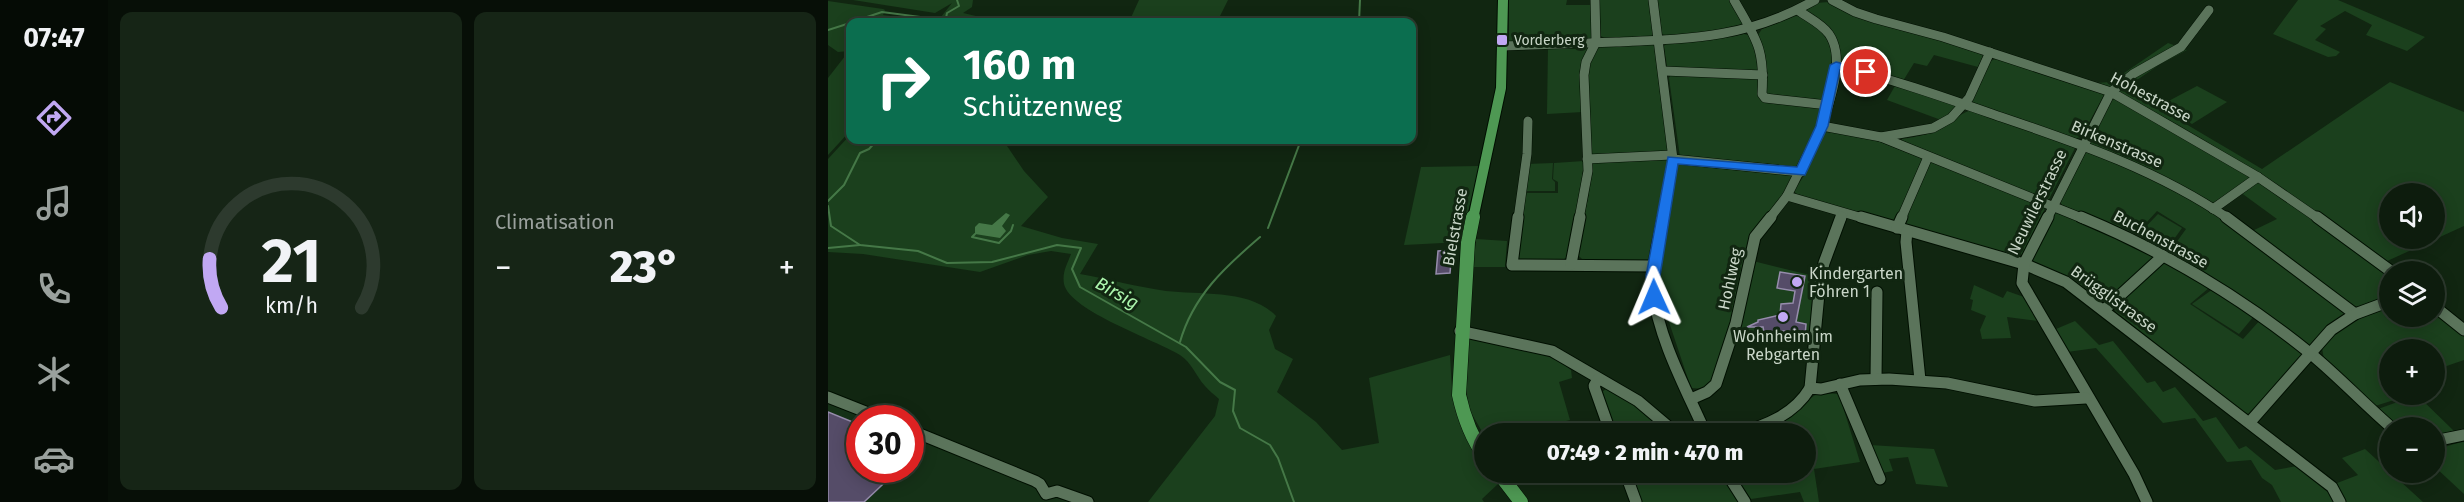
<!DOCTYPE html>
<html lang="fr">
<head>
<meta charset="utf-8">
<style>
	body { margin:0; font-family:"Fira Sans",sans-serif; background:#162516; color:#f1f3f6; height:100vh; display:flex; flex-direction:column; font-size:22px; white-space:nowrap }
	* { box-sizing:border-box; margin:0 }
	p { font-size:20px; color:#9aa19d }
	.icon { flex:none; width:33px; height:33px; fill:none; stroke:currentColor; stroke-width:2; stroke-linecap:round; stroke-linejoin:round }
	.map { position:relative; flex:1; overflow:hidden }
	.panel { display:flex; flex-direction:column; gap:12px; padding:12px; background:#070f07; width:720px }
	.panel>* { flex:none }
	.banner { position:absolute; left:18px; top:18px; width:570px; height:126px; border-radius:12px; box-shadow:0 3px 15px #0003,0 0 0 2px #2d3a2e; background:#0b6e4f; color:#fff; overflow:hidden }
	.tools { position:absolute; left:1551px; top:183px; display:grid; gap:12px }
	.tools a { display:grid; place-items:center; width:66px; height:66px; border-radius:50%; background:#0d1c0d; box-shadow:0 3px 15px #0003,0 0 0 2px #2d3a2e; font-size:30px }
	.speed { position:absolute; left:18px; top:405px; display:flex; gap:12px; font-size:30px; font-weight:700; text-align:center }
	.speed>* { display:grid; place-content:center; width:78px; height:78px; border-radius:50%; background:#0d1c0d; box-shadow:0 3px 15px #0003,0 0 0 2px #2d3a2e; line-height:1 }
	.speed .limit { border:9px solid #d22; background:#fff; color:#111 }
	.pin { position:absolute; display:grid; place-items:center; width:51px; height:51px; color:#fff; margin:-26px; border:3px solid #fff; border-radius:50%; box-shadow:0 2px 6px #0007 }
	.me { position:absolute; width:66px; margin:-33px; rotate:359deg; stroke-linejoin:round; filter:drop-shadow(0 0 4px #0008) }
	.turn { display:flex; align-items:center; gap:21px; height:126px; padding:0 18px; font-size:27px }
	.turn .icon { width:78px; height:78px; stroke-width:2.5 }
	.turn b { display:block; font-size:42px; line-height:51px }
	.big { font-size:45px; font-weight:800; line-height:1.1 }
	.panel .card { flex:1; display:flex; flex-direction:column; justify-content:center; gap:9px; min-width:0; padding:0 21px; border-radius:12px; background:#162516 }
	.panel .dial { align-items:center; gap:0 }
	.dial svg { height:156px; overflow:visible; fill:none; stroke:#2d3a2e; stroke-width:7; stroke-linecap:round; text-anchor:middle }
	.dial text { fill:#f1f3f6; stroke:none }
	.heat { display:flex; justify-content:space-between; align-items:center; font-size:33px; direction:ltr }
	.panel .tiles { flex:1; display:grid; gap:12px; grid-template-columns:repeat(2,1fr) }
	.trip { position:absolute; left:646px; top:423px; width:342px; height:60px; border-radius:30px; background:#0d1c0d; box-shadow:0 3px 15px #0003,0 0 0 2px #2d3a2e; font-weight:800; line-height:60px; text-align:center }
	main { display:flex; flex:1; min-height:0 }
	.tab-bar { display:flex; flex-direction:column; width:108px; justify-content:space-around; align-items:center; background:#050b05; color:#9aa19d }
	.tab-bar .icon { width:42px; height:42px }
	.tab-bar .on { color:#c1a8f3 }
	.tab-bar b { font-size:27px; color:#f1f3f6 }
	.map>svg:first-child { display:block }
</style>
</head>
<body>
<main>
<nav class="tab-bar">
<b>07:47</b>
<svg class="icon on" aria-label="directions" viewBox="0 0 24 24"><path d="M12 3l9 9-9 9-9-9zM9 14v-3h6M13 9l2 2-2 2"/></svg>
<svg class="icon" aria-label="music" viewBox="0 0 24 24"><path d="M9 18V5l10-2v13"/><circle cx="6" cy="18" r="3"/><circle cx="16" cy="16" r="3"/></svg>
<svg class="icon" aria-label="phone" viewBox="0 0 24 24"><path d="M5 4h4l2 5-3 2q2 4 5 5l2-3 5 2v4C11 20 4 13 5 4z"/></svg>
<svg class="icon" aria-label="climate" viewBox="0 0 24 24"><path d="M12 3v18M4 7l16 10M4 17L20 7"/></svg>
<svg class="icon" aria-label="car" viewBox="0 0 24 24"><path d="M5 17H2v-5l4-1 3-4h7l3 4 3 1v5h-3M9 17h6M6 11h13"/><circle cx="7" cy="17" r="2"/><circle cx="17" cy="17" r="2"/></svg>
</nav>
<section class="panel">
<div class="tiles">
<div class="card dial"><svg viewBox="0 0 100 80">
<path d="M14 69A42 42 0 1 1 86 69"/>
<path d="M14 69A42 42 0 0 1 8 44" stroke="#c1a8f3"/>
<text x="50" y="56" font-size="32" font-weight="700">21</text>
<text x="50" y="72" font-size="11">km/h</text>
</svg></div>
<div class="card"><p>Climatisation</p>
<div class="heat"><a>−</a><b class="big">23°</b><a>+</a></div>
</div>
</div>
</section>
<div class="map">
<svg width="1636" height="502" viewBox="0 0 1636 502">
	<rect width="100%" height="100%" fill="#112611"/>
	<path fill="#153117" d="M0,404L38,418H32V470H82L83,435L255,502H0Z"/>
	<g fill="#1b401d" fill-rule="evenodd">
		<path d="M25,0H145L144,7L135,13L152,17L168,16L165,22H95L102,16L113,17L124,3L107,13Z"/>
		<path d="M311,0H400L389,22H301Z"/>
		<path d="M681,0H739L738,5H764L766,40L685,43L681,41Z"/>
		<path d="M771,0H821L826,34L822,38L778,39L773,36Z"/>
		<path d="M828,0H903L915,23L913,29L842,36L833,34Z"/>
		<path d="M1470,0H1510L1597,37L1579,51L1538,35L1544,25L1517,11L1492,26L1498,29L1487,40L1512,52L1508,56L1500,57L1445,34Z"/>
		<path d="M0,1L55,9L57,10L55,15L93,20L92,22H22V131L0,155V78L21,51L10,52L0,45Z"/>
		<path d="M1001,2L1150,50L1155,56L1150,67L1106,55L1099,66L1086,63L1075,81L1013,65L1006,34L978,10L988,3Z"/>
		<path d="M968,16C978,17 981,20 988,27C1013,50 1005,69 997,99L991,101L944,98L936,93C939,72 940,54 930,35L934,29Z"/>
		<path d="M916,34L925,36L929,45L930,73L844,69L839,66L836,46L840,42L885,39Z"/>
		<path d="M829,42L843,153L764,158C762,134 748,50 778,44C793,40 813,43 829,42Z"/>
		<path d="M1340,43L1359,50L1331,65L1297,88L1434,169L1562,82L1636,112V226L1557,262C1465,196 1372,130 1268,83L1283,82ZM1562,194H1606V238H1562Z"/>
		<path d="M762,44L755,112L719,114L720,47Z"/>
		<path d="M1171,58L1277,93L1253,137L1245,139L1148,106L1143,101L1162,61Z"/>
		<path d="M844,73L931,78L930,95L997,106L972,167L963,168L852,157L841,78Z"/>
		<path d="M1068,84L1131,106L1113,120L1059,100Z"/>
		<path d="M1369,86L1399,102L1364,124L1333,105Z"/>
		<path d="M1288,99L1425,177L1383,204L1262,144L1283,100Z"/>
		<path d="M1146,110L1248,146L1220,201L1074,142V139C1087,137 1100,135 1113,129C1125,123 1133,111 1146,110Z"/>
		<path d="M1001,131L1047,140L1095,159L1068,221L1062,224L970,196L966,191L977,174L992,136Z"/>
		<path d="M22,135V140H175L196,171L220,197L193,226L234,238L270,244L252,274C281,279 309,287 338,291C372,295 423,289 448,316L441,330L447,349L465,359L449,392L488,422L514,450L551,443L541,378L622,355L624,391L632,424L657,465V472L663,473L671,483L654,499L656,502H320L387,416L391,399C387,395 381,391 377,386C368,376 364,363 352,355C328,340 242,311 236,284C234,272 239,265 243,254L223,251L200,255L152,272L35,254L0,252V159Z"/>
		<path d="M1258,152L1321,175L1395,218L1519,313L1498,326L1482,349L1340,254L1358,229L1329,211L1306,236L1234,205L1232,202Z"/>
		<path d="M835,157L840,161L822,261L757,262L748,253L761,194L763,161Z"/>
		<path d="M756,161L753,187L738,258L730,262H687L696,193H730V182L725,179L726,163Z"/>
		<path d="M847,161L968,174L953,199L923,235L906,317L886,380L879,389L863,388L828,283Z"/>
		<path d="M1101,162H1107L1218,206L1195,254L1183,258L1074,226Z"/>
		<path d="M725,163L724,179L727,182V191H696L699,164Z"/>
		<path d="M651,166L633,242L576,245L593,167Z"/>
		<path d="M1430,183L1438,186L1561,274V297L1534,308L1521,305L1422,232L1449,219L1412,192L1424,184Z"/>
		<path d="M1232,212L1331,255L1280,302L1270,299L1245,281L1208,265L1203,260L1228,213Z"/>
		<path d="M1330,214L1354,228L1336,253L1308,237Z"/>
		<path d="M648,239L679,241L677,267H645Z"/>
		<path d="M925,261L990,277L983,343L947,334L933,336L912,333Z"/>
		<path d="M1334,261L1382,287L1362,304L1415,339L1433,319L1477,353L1420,414L1413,412L1288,312L1286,306Z"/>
		<path d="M1146,285L1175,298L1179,291L1196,297L1211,321L1179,317L1183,338L1154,339L1152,330L1158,316L1143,310L1145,300L1142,299Z"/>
		<path d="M1385,289L1426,316L1411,334L1364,304Z"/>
		<path d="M1561,307L1562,316H1606L1607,311L1636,335V360L1607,370L1606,350H1562V394L1582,395L1547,406L1496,360L1494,347C1520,318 1525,318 1561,307Z"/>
		<path d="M1247,321L1271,345L1285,341L1319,383L1327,381L1335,392L1347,387L1375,421L1388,417L1411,449L1418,446L1447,470L1469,466L1506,497L1508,502H1453L1444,485L1434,478L1423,460L1399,462L1367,418L1335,423L1268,348L1239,352L1228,329Z"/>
		<path d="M641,338C676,344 715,348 743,370L744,378L731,382L742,420L691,433L683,424L656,435L641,409L636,373Z"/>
		<path d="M778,389L809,404L845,433H788L773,393Z"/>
		<path d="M990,393L1011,394L1032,462L986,469L991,502H976L972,492L923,499L906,473L978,472V434L924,433L939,430Z"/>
		<path d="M1589,395L1626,431L1607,436L1606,428L1572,427L1550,409Z"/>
		<path d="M1636,441V494L1606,466L1607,450Z"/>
		<path d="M1042,445L1106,449L1120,487L1088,484L1080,457L1061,459L1065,471L1054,473Z"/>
		<path d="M1537,449L1595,502H1517L1504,485L1530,475L1514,458Z"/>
		<path d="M801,473H892L912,502H812Z"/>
	</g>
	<path fill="#457847" d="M178,213L182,215L174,226L178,231L172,238L147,234V227L151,223L164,225Z"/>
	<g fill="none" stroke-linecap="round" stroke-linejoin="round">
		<g stroke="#457847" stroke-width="2">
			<path d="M129,0L131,6L119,13L118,18L136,22"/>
			<path d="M24,22L54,12L100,18L102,22"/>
			<path d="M531,22L532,0"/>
			<path d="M0,30L22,23"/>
			<path d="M0,201L16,185L32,153L41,149L49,140"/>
			<path d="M0,206L3,226L32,245L90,251L119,263L164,262L229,245L253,248L244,269L252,287L358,347L392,382L407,390L405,411L412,428L442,445L450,458L466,502"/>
			<path d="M440,228L473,140"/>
			<path d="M147,234L144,237L171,243L183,231L185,225"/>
			<path d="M0,248L32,245"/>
			<path d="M352,342C365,296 397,267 432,237"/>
		</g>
	</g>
	<g fill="#554c68" stroke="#968cac" stroke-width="1.5">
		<path d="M624,250L622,273L608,274L610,251Z"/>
		<path d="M952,272L977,276L968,322L978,324L977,337L956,331L936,332L935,327H919L930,322V320L952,315L953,304L965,303L967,291L949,288Z"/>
		<path d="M0,412L32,425V470H70L36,502H0Z"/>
	</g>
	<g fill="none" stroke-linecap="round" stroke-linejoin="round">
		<defs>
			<g id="minor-far1">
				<path d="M825,0L845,159L835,219"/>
				<path d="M906,0C928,39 937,48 934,94L937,98L1000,105"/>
				<path d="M1004,0L1027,12L1048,19L1115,37L1283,92L1430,177L1491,219"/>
				<path d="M971,11C981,18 994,24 1001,34C1018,59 1002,100 994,126"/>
				<path d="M674,46C712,45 750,43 788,42C862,39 921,38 987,0"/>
				<path d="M1008,65C1064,79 1118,98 1173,117C1253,144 1331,171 1401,219"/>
				<path d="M836,71L935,75"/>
				<path d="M1053,137L1256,219"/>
				<path d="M759,159L844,155"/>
				<path d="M845,159L973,172"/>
				<path d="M959,196L1038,219"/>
				<path d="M1385,209L1430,177"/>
				<path d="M690,219L699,154L700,121"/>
				<path d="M751,219L760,171L756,75L758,62L768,42L767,0"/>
				<path d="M941,219L959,196L994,126L1053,137L1105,128L1123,118L1141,98L1162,52"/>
				<path d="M1013,219L1015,213"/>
				<path d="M1073,219L1100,157"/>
				<path d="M1219,219L1283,92L1305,74L1353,47L1381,10"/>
			</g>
			<g id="minor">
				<path d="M690,217L684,265L826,266"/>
				<path d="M835,217C831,240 823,267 825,291C830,338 859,391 878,434"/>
				<path d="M1033,217L1196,264L1238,282L1504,487L1512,502"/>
				<path d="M1220,217L1196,264L1194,283L1306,474L1319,502"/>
				<path d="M1253,217C1335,251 1414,298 1483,354C1511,377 1536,404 1564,428"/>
				<path d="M1398,217L1527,314"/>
				<path d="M1489,217L1564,272"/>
				<path d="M1069,228L1074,217"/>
				<path d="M1079,231L1078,242L1092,380"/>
				<path d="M743,264L752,217"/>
				<path d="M1606,306L1636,330"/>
				<path d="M1276,310L1335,256"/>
				<path d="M632,331L724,351L810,401L849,434"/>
				<path d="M770,379L766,386L783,434"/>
				<path d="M1048,379L1049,292"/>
				<path d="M1012,384L1052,479"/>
				<path d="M982,388L992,283L996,263L1013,217"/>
				<path d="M0,397L53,418"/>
				<path d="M863,399L879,392L888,384L908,323L927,237L943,217"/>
				<path d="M1422,422L1503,330L1527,314L1562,301"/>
				<path d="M82,430L207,481L212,484L218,494L229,491L260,502"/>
				<path d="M908,434C937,426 966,415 982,388L993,389L1032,380L1061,379L1119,383L1207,401L1258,398"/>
				<path d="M1606,441L1636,435"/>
				<path d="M797,472L808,502"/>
				<path d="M898,472L917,502"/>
			</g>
			<path id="major-far1" d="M645,219L673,88L675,0"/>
			<g id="major">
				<path d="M645,217L640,242L631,395C636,418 643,437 657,457"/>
				<path d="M670,472L693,502"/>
			</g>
		</defs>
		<use href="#minor-far1" stroke="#000f01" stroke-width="10"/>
		<use href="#minor" stroke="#000f01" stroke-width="13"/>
		<use href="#major-far1" stroke="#000f01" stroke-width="12"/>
		<use href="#major" stroke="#000f01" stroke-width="15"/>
		<use href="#minor-far1" stroke="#5b745b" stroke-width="9"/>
		<use href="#minor" stroke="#5b745b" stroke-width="11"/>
		<use href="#major-far1" stroke="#4e9853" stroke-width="10"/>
		<use href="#major" stroke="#4e9853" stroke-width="14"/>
	</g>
	<path fill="#1a73e8" stroke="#114b97" stroke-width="1.5" d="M1008,62L1042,70L1044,72L1038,76L1012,70L1000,126L977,175L850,164L832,276L833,297L831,301H821L818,276L840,157L969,167L988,126L1002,65Z"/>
	<g fill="#c1a8f3" stroke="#112611" stroke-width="2">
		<rect x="668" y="34" width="12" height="12" rx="3"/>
		<circle cx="969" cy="282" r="6"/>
		<circle cx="955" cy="317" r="6"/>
	</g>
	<g text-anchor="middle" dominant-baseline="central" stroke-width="6" stroke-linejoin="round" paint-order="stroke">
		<g font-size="14" fill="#c9d6c8" stroke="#112611" text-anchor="start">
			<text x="686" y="40">Vorderberg</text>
		</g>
		<g font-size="16" fill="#c9d6c8" stroke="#112611">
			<text transform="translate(1323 97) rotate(28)">Hohestrasse</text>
			<text transform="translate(1289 144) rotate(23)">Birkenstrasse</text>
			<text transform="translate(1209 202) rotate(-64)">Neuwilerstrasse</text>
			<text transform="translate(627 227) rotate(-80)">Bielstrasse</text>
			<text transform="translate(1333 239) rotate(28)">Buchenstrasse</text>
			<text transform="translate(902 279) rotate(-78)">Hohlweg</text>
			<text transform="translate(1286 299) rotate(36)">Brügglistrasse</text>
		</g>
		<g font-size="16" fill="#c9d6c8" stroke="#112611" text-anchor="start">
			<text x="981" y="273">Kindergarten<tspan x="981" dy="18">Föhren 1</tspan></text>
			<text x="955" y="336" text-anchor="middle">Wohnheim im<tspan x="955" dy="18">Rebgarten</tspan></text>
		</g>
		<g font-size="18" font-style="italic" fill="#acf6ad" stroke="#112611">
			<text transform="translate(289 293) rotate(29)">Birsig</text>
		</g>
	</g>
</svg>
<div class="tools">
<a><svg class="icon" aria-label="sound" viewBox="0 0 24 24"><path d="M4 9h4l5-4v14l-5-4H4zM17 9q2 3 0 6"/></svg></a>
<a><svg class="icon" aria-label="layers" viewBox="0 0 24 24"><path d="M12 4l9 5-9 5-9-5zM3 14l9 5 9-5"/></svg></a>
<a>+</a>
<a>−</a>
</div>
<div class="speed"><div class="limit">30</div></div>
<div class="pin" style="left:1038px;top:72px;background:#d93025"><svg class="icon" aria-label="arrive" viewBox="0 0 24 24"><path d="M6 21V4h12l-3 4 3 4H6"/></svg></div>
<svg class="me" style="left:826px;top:297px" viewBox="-20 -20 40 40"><path d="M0-17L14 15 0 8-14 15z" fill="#1a73e8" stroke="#fff" stroke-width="4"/></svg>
<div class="trip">07:49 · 2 min · 470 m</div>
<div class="banner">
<div class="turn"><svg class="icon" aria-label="right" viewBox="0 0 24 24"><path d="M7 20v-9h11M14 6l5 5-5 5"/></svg><div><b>160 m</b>Schützenweg</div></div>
</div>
</div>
</main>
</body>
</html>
